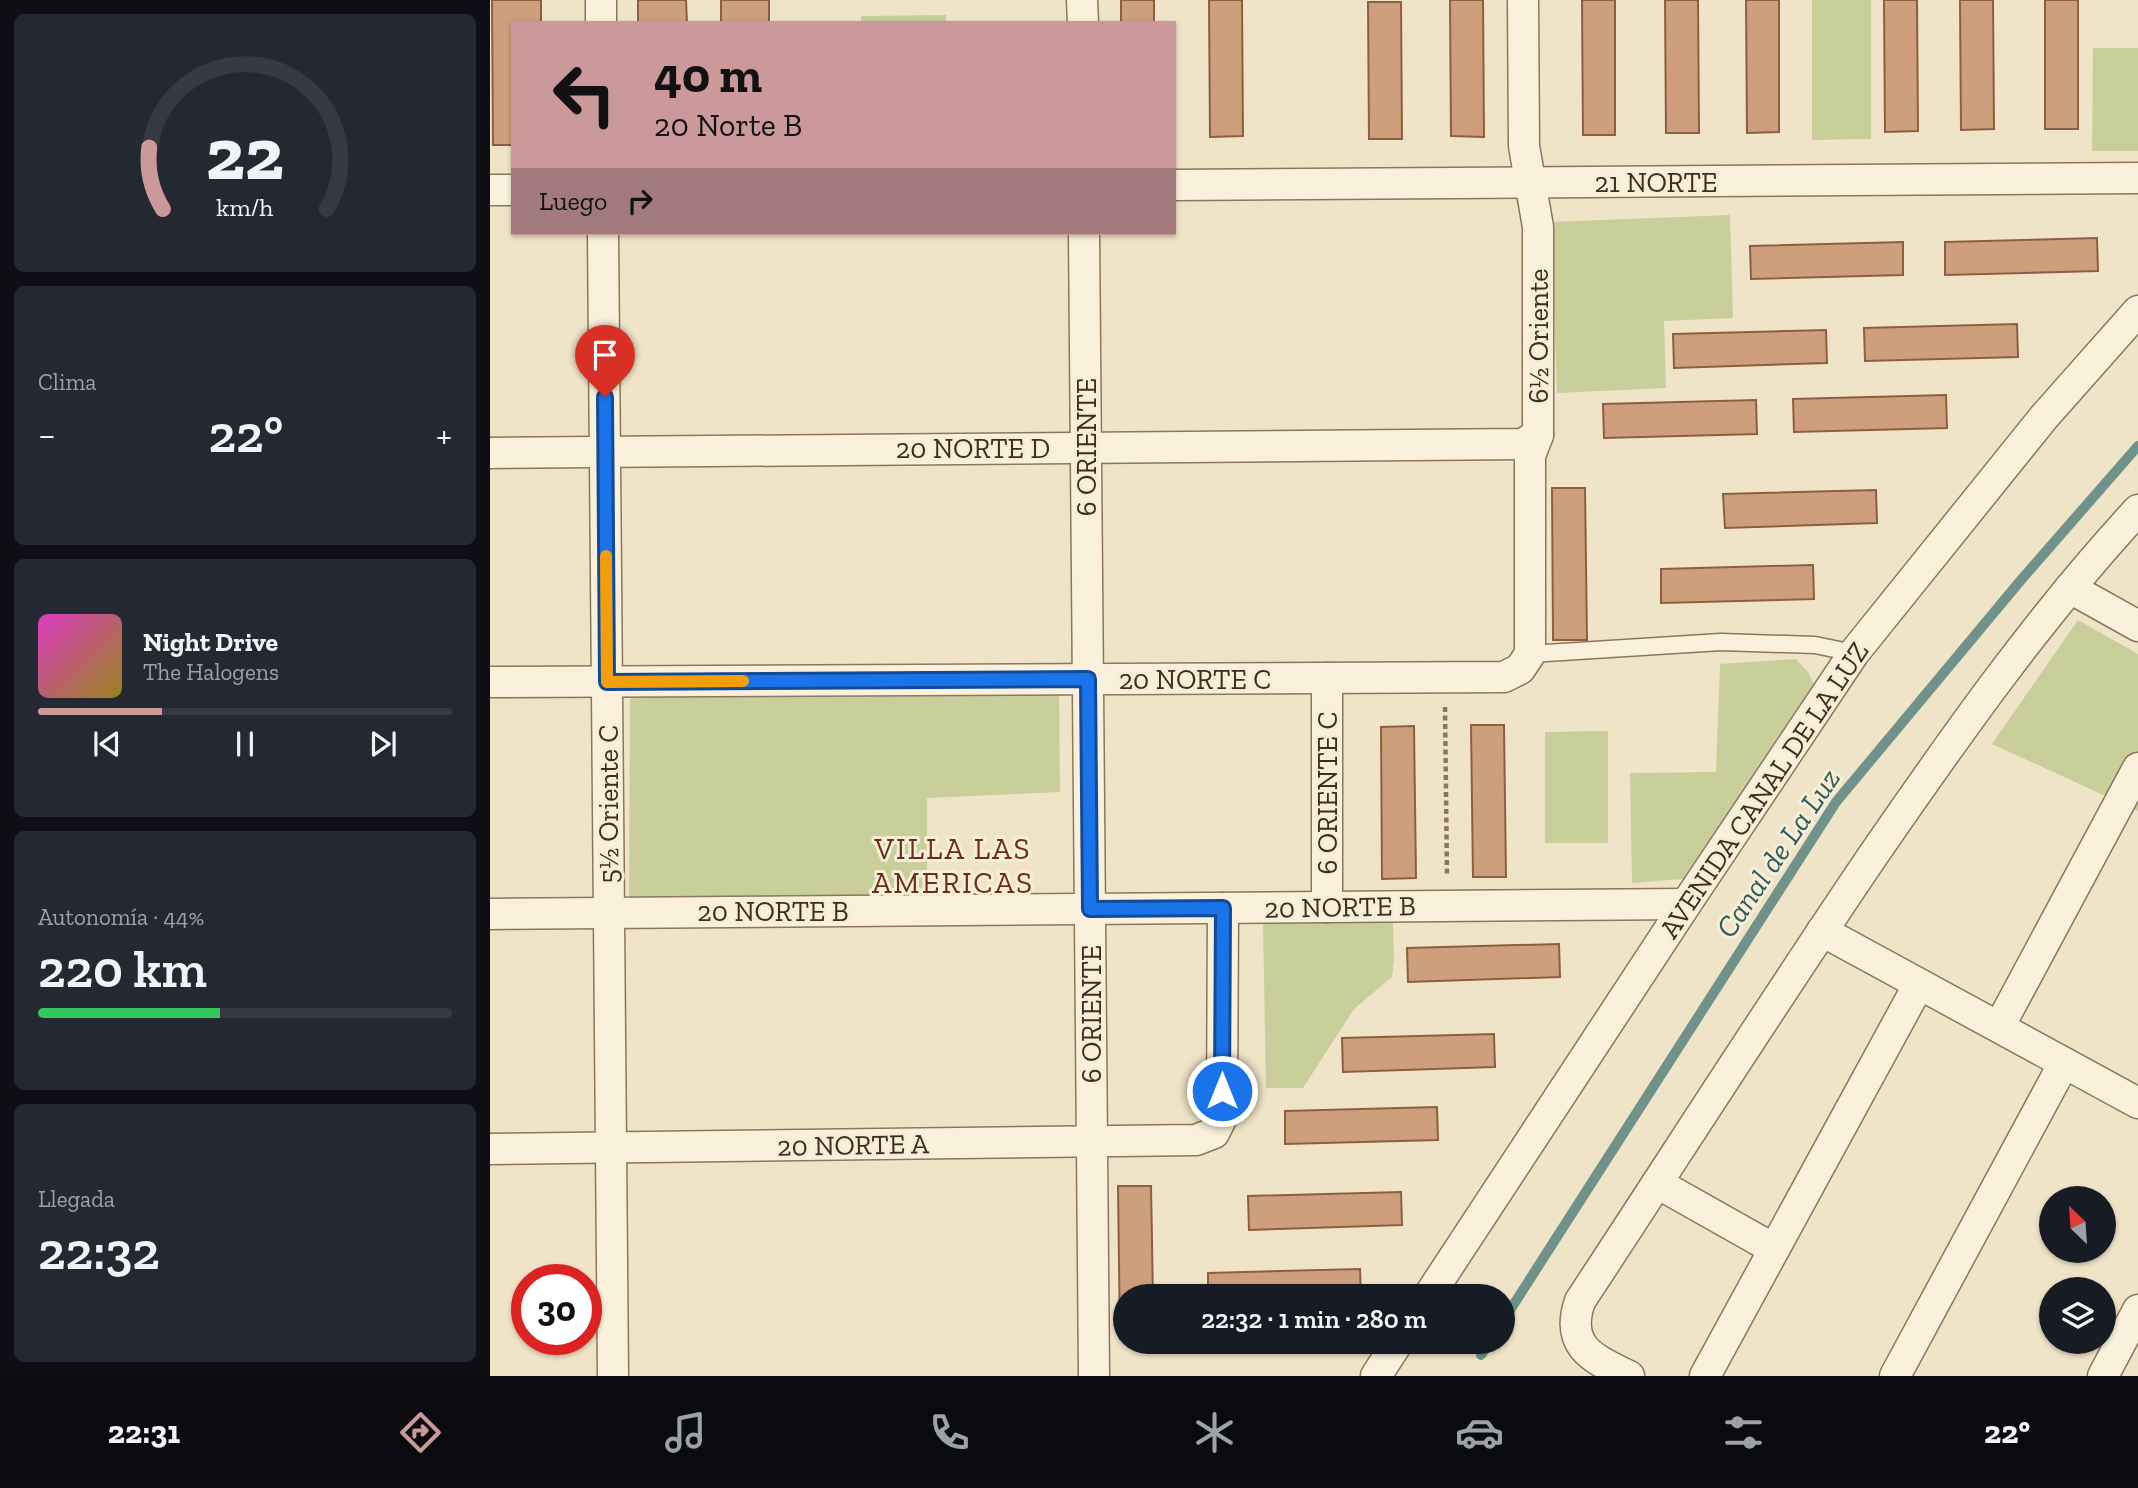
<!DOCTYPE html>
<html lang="es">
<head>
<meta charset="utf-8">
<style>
	body { margin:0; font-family:"Zilla Slab",serif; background:#242831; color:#f1f3f6; height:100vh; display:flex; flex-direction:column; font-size:26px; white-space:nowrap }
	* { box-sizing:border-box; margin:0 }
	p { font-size:23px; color:#9ea1a6 }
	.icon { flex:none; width:38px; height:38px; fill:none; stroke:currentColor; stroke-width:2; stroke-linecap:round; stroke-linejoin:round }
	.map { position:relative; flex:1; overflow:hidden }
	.sheet { display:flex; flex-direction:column; gap:14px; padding:14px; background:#0d0f14; width:490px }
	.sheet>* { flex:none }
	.guide { position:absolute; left:21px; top:21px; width:665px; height:214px; border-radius:0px; box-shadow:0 2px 5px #0004; background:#cc999b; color:#111; overflow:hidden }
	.needle { width:46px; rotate:335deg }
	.fabs { position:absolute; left:1549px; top:1186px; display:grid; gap:14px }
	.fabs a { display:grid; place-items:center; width:77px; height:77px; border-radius:50%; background:#171b24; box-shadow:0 2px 5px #0004; font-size:35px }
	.speed { position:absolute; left:21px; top:1264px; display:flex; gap:14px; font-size:35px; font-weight:700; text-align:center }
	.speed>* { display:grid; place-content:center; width:91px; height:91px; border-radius:50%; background:#171b24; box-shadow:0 2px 5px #0004; line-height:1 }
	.speed .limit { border:10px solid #d22; background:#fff; color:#111 }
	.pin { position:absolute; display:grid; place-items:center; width:60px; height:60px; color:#fff; margin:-72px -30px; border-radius:50% 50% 50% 0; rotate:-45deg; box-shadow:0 0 7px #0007 }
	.pin .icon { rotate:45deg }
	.me { position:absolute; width:77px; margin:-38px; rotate:0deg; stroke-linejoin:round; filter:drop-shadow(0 0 5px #0008) }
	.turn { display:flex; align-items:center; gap:24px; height:147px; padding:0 28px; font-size:32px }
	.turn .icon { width:91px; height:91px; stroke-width:2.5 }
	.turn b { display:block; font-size:49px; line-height:60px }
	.then { display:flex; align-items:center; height:66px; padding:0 28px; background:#0003; gap:14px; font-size:26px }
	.big { font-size:52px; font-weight:600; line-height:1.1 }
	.sheet .card { flex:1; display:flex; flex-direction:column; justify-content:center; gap:10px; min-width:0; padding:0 24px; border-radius:10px; background:#242831 }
	.sheet .dial { align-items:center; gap:0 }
	.dial svg { height:182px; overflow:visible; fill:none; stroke:#363941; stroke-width:7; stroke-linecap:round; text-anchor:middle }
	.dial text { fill:#f1f3f6; stroke:none }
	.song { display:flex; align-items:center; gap:21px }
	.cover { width:84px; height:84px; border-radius:10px; background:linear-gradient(135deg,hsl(310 70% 55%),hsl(50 70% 35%)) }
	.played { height:7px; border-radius:4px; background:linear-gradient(90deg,#cc999b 30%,#363941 30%) }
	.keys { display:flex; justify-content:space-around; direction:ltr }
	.heat { display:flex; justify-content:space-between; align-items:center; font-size:38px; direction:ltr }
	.charge { height:10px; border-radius:5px; background:linear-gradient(90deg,#34c759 44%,#363941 0) }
	.trip { position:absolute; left:623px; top:1284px; width:402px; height:70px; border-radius:35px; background:#171b24; box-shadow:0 2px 5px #0004; font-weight:600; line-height:70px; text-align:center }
	.menu { display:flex; height:112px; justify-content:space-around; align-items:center; background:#090b0e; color:#9ea1a6 }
	.menu .icon { width:49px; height:49px }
	.menu .current { color:#cc999b }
	.menu b { font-size:32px; color:#f1f3f6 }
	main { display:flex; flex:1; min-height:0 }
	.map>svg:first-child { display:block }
</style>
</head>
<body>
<main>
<section class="sheet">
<div class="card dial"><svg viewBox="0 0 100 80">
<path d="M14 69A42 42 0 1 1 86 69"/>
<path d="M14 69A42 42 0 0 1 8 42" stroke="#cc999b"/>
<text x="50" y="56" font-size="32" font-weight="700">22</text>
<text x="50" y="72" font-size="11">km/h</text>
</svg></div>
<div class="card"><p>Clima</p>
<div class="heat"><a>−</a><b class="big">22°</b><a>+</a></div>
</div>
<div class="card">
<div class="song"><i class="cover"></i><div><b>Night Drive</b><p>The Halogens</p></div></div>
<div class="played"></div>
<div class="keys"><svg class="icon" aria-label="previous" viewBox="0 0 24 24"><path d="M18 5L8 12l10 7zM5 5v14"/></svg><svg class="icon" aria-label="pause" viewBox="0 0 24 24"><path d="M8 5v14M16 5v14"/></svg><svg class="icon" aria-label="next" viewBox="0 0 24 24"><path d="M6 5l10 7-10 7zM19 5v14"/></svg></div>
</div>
<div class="card"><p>Autonomía · 44%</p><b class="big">220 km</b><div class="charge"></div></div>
<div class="card"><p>Llegada</p><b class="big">22:32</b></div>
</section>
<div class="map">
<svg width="1648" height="1376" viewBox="0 0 1648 1376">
	<rect width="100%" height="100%" fill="#f0e4c8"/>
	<g fill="#c9cf9b">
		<path d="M1322,0H1381V139L1322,140Z"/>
		<path d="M456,15V23H371V16Z"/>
		<path d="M1603,48H1648V151H1602Z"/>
		<path d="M1240,215L1243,318L1174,321L1176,388L1067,393L1061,222Z"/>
		<path d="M1588,620L1648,654V811L1502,744Z"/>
		<path d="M1306,659L1318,672L1324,685L1193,879L1142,883L1140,773L1226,772L1230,664Z"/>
		<path d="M569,692L570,792L437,798V898L139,902L140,695Z"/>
		<path d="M1118,731V843H1055V732Z"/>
		<path d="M903,921L904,960L902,977L864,1009L813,1088H776L773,923Z"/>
	</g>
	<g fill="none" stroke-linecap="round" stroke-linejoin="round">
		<g stroke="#6f938a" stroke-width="10">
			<path d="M1013,1321L1346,802L1531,580L1648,446"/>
			<path d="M991,1355L1000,1342"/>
		</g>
	</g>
	<g fill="#cf9f7d" stroke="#8d5f41" stroke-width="2">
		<path d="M2,0H51V23H23V145H3Z"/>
		<path d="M148,0H196L197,23H148Z"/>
		<rect x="231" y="0" width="48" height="23"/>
		<rect x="631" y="0" width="33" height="23"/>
		<path d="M719,0H752L753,136L720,137Z"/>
		<path d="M960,0H993L994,137L961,136Z"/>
		<path d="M1092,0H1125V135H1093Z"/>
		<path d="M1175,0H1208L1209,133H1176Z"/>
		<path d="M1256,0H1289V132L1257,133Z"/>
		<path d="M1394,0H1427L1428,131L1395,132Z"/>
		<path d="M1470,0H1503L1504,129L1471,130Z"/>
		<rect x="1555" y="0" width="33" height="129"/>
		<path d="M878,2H911L912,139H879Z"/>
		<path d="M1607,238L1608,271L1455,275V242Z"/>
		<path d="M1413,242V275L1261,279L1260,246Z"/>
		<path d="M1527,324L1528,357L1375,361L1374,328Z"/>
		<path d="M1336,330L1337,363L1184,368L1183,334Z"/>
		<path d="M1456,395L1457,428L1304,432L1303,399Z"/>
		<path d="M1266,400L1267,434L1114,438L1113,404Z"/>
		<path d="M1062,488H1095L1097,640H1063Z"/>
		<path d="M1386,490L1387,523L1235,528L1233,494Z"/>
		<path d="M1323,565L1324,599L1171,603V569Z"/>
		<path d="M981,725H1014L1016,877H983Z"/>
		<path d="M924,726L926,878L892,879L891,727Z"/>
		<path d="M1069,944L1070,977L918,982L917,948Z"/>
		<path d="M1004,1034L1005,1067L853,1072L852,1038Z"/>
		<path d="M947,1107L948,1140L795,1144V1111Z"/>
		<path d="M628,1186H661L663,1297H635V1339H630Z"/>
		<path d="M911,1192L912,1225L759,1230L758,1196Z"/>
		<path d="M870,1269L871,1297H718V1273Z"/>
	</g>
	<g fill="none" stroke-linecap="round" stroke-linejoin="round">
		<defs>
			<path id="service" d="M1040,654L1231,642L1325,645L1364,653"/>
			<g id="minor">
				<path d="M111,0V23"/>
				<path d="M592,0L593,23"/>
				<path d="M684,185L1648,178"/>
				<path d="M0,190H23"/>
				<path d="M113,233L123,1376"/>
				<path d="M594,233L604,1376"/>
				<path d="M0,453L1032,444L1048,435"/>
				<path d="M1580,588L1648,626"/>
				<path d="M837,678V907"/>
				<path d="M0,682L1014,677L1030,669L1040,654V456L1048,435V227L1034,146L1033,0"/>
				<path d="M0,914L1196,904"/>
				<path d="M1332,931L1648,1103"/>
				<path d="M1509,1027L1648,768"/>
				<path d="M0,1149L706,1140L724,1133L732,1117L733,908"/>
				<path d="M1167,1183L1284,1249"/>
				<path d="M938,1297L1196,904L1364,653L1554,417L1648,311"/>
				<path d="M886,1376L908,1342"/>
				<path d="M1139,1376C1104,1359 1074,1347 1090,1301C1188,1152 1284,1001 1384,854C1466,735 1550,616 1648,510"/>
				<path d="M1215,1376L1429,984"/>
				<path d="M1405,1376L1574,1063"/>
				<path d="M1613,1376L1648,1310"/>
			</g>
		</defs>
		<use href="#service" stroke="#8d765c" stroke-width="19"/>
		<use href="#minor" stroke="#8d765c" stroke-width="33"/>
		<path stroke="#8d765c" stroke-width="4.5" stroke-dasharray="5 3.5" stroke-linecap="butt" d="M955,707L957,877"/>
		<use href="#service" stroke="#faf1dc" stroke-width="16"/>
		<use href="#minor" stroke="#faf1dc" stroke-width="30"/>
	</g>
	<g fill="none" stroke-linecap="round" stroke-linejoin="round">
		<defs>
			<path id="route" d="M115,397L117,682L598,679L600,909L733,908L732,1091"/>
		</defs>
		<use href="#route" stroke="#114b97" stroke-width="18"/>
		<use href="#route" stroke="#1a73e8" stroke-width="12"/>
		<path stroke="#f59e0b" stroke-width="12" d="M116,556L117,682L253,681"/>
	</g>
	<g text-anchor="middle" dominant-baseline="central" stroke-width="6" stroke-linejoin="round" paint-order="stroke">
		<g font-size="28" fill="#3d2e20" stroke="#f7eed8">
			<text x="1166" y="182">21 NORTE</text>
			<text transform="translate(1048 336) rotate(-90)">6½ Oriente</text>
			<text transform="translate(596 447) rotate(-90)">6 ORIENTE</text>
			<text x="483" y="448">20 NORTE D</text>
			<text x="705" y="679">20 NORTE C</text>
			<text transform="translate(1274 790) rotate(-56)">AVENIDA CANAL DE LA LUZ</text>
			<text transform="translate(837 793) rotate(-90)">6 ORIENTE C</text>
			<text transform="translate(118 804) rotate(-90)">5½ Oriente C</text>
			<text transform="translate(850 907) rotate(-1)">20 NORTE B</text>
			<text x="283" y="911">20 NORTE B</text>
			<text transform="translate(601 1014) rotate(-90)">6 ORIENTE</text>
			<text transform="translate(363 1145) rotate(-1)">20 NORTE A</text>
		</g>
		<g font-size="30" letter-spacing="2" fill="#6b2e1e" stroke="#f7eed8">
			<text x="463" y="849">VILLA LAS<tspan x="463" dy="34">AMERICAS</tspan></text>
		</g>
		<g font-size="30" font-style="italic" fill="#2f5d5a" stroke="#f7eed8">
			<text transform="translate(1288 853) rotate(-56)">Canal de La Luz</text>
		</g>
	</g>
</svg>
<div class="fabs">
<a><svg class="needle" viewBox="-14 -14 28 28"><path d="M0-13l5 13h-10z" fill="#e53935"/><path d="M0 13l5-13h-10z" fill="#9ea1a6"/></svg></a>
<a><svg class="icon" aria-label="layers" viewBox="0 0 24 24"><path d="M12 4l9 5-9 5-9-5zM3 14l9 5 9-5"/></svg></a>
</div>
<div class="speed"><div class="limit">30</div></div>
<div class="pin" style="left:115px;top:397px;background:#d93025"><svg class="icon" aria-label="arrive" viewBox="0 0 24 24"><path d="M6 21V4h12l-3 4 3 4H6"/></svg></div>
<svg class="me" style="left:732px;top:1091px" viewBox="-20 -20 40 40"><circle r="17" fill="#1a73e8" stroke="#fff" stroke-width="3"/><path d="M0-11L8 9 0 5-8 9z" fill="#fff"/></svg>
<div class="trip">22:32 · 1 min · 280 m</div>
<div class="guide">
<div class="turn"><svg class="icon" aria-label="left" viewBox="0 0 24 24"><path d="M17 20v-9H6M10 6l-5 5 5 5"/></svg><div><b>40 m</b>20 Norte B</div></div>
<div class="then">Luego<svg class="icon" aria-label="right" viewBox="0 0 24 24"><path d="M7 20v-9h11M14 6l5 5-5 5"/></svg></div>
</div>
</div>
</main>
<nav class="menu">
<b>22:31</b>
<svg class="icon current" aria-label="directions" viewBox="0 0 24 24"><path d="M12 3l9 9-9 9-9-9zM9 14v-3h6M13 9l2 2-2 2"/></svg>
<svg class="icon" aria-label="music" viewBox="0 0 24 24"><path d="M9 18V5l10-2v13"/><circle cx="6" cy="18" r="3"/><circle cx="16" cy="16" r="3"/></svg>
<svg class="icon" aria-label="phone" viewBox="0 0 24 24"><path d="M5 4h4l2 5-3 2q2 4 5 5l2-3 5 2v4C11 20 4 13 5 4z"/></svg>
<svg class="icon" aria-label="climate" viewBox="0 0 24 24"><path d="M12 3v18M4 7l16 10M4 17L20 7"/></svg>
<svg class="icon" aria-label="car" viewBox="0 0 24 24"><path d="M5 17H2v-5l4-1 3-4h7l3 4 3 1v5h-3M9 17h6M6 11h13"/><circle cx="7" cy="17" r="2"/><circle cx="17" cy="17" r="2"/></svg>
<svg class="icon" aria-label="filters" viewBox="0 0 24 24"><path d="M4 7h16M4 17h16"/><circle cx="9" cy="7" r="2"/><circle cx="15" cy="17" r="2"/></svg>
<b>22°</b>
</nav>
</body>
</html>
